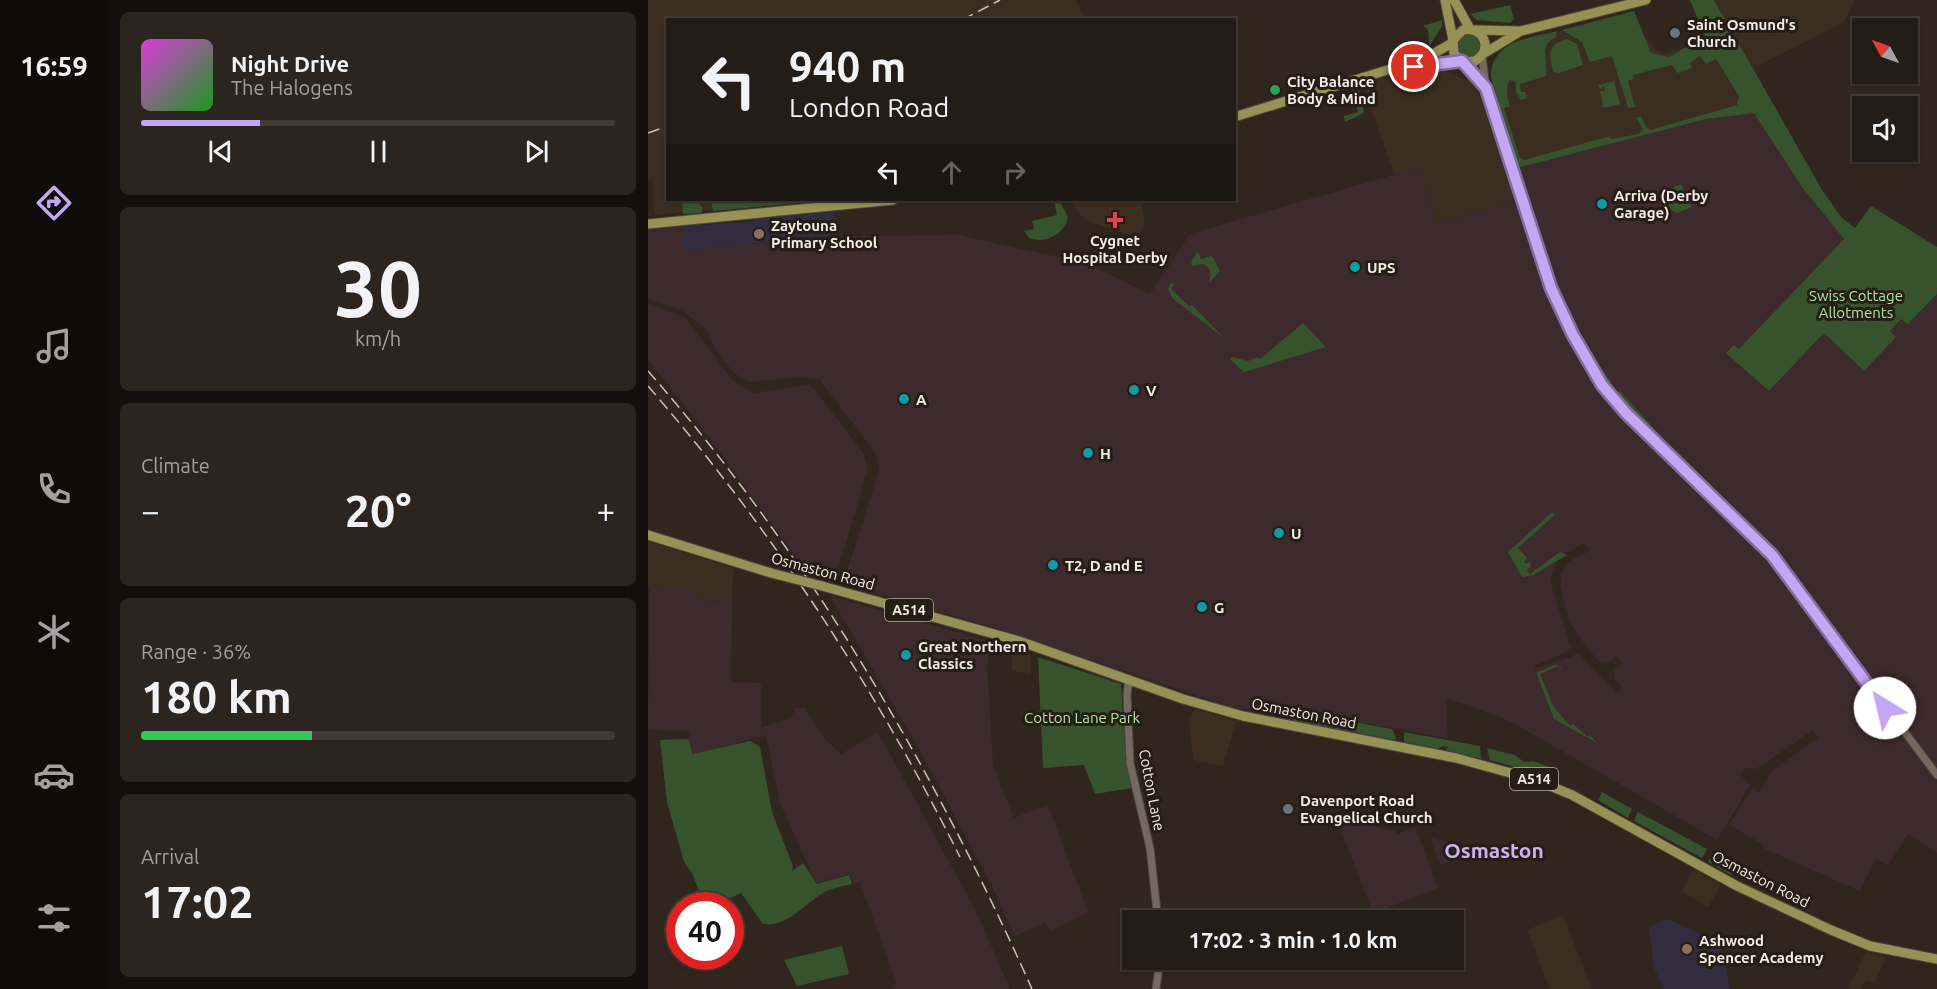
<!DOCTYPE html>
<html lang="en">
<head>
<meta charset="utf-8">
<style>
	body { margin:0; font-family:Ubuntu,sans-serif; background:#2c251f; color:#f1f3f6; height:100vh; display:flex; flex-direction:column; font-size:22px; white-space:nowrap }
	* { box-sizing:border-box; margin:0 }
	p { font-size:20px; color:#a3a1a1 }
	.icon { flex:none; width:33px; height:33px; fill:none; stroke:currentColor; stroke-width:2; stroke-linecap:round; stroke-linejoin:round }
	.map { position:relative; flex:1; overflow:hidden }
	.details { display:flex; flex-direction:column; gap:12px; padding:12px; background:#140f0c; width:540px }
	.details>* { flex:none }
	.banner { position:absolute; left:18px; top:18px; width:570px; height:183px; border-radius:0px; box-shadow:0 2px 4px #0004,0 0 0 2px #413a35; background:#241c16; color:#f1f3f6; overflow:hidden }
	.needle { width:39px; rotate:310deg }
	.fabs { position:absolute; left:1204px; top:18px; display:grid; gap:12px }
	.fabs a { display:grid; place-items:center; width:66px; height:66px; border-radius:0px; background:#241c16; box-shadow:0 2px 4px #0004,0 0 0 2px #413a35; font-size:30px }
	.speed { position:absolute; left:18px; top:892px; display:flex; gap:12px; font-size:30px; font-weight:700; text-align:center }
	.speed>* { display:grid; place-content:center; width:78px; height:78px; border-radius:50%; background:#241c16; box-shadow:0 2px 4px #0004,0 0 0 2px #413a35; line-height:1 }
	.speed .limit { border:9px solid #d22; background:#fff; color:#111 }
	.pin { position:absolute; display:grid; place-items:center; width:51px; height:51px; color:#fff; margin:-26px; border:3px solid #fff; border-radius:50%; box-shadow:0 2px 6px #0007 }
	.me { position:absolute; width:66px; margin:-33px; rotate:324deg; stroke-linejoin:round; filter:drop-shadow(0 0 4px #0008) }
	.turn { display:flex; align-items:center; gap:21px; height:126px; padding:0 24px; font-size:27px }
	.turn .icon { width:78px; height:78px; stroke-width:2.5 }
	.turn b { display:block; font-size:42px; line-height:51px }
	.lanes { display:flex; align-items:center; height:57px; padding:0 24px; background:#0003; justify-content:center; gap:30px; direction:ltr }
	.lanes .off { opacity:.35 }
	.big { font-size:45px; font-weight:600; line-height:1.1 }
	.details .card { flex:1; display:flex; flex-direction:column; justify-content:center; gap:9px; min-width:0; padding:0 21px; border-radius:9px; background:#2c251f }
	.details .dial { align-items:center; gap:0 }
	.dial b { font-size:78px; line-height:1 }
	.song { display:flex; align-items:center; gap:18px }
	.cover { width:72px; height:72px; border-radius:9px; background:linear-gradient(135deg,hsl(300 70% 55%),hsl(120 70% 35%)) }
	.played { height:6px; border-radius:3px; background:linear-gradient(90deg,#c4a7f2 25%,#413a35 25%) }
	.keys { display:flex; justify-content:space-around; direction:ltr }
	.heat { display:flex; justify-content:space-between; align-items:center; font-size:33px; direction:ltr }
	.charge { height:9px; border-radius:4px; background:linear-gradient(90deg,#34c759 36%,#413a35 0) }
	.trip { position:absolute; left:474px; top:910px; width:342px; height:60px; border-radius:0px; background:#241c16; box-shadow:0 2px 4px #0004,0 0 0 2px #413a35; font-weight:600; line-height:60px; text-align:center }
	main { display:flex; flex:1; min-height:0 }
	.tabs { display:flex; flex-direction:column; width:108px; justify-content:space-around; align-items:center; background:#0e0b09; color:#a3a1a1 }
	.tabs .icon { width:42px; height:42px }
	.tabs .current { color:#c4a7f2 }
	.tabs b { font-size:27px; color:#f1f3f6 }
	.map>svg:first-child { display:block }
</style>
</head>
<body>
<main>
<nav class="tabs">
<b>16:59</b>
<svg class="icon current" aria-label="directions" viewBox="0 0 24 24"><path d="M12 3l9 9-9 9-9-9zM9 14v-3h6M13 9l2 2-2 2"/></svg>
<svg class="icon" aria-label="music" viewBox="0 0 24 24"><path d="M9 18V5l10-2v13"/><circle cx="6" cy="18" r="3"/><circle cx="16" cy="16" r="3"/></svg>
<svg class="icon" aria-label="phone" viewBox="0 0 24 24"><path d="M5 4h4l2 5-3 2q2 4 5 5l2-3 5 2v4C11 20 4 13 5 4z"/></svg>
<svg class="icon" aria-label="climate" viewBox="0 0 24 24"><path d="M12 3v18M4 7l16 10M4 17L20 7"/></svg>
<svg class="icon" aria-label="car" viewBox="0 0 24 24"><path d="M5 17H2v-5l4-1 3-4h7l3 4 3 1v5h-3M9 17h6M6 11h13"/><circle cx="7" cy="17" r="2"/><circle cx="17" cy="17" r="2"/></svg>
<svg class="icon" aria-label="filters" viewBox="0 0 24 24"><path d="M4 7h16M4 17h16"/><circle cx="9" cy="7" r="2"/><circle cx="15" cy="17" r="2"/></svg>
</nav>
<section class="details">
<div class="card">
<div class="song"><i class="cover"></i><div><b>Night Drive</b><p>The Halogens</p></div></div>
<div class="played"></div>
<div class="keys"><svg class="icon" aria-label="previous" viewBox="0 0 24 24"><path d="M18 5L8 12l10 7zM5 5v14"/></svg><svg class="icon" aria-label="pause" viewBox="0 0 24 24"><path d="M8 5v14M16 5v14"/></svg><svg class="icon" aria-label="next" viewBox="0 0 24 24"><path d="M6 5l10 7-10 7zM19 5v14"/></svg></div>
</div>
<div class="card dial"><b>30</b><p>km/h</p></div>
<div class="card"><p>Climate</p>
<div class="heat"><a>−</a><b class="big">20°</b><a>+</a></div>
</div>
<div class="card"><p>Range · 36%</p><b class="big">180 km</b><div class="charge"></div></div>
<div class="card"><p>Arrival</p><b class="big">17:02</b></div>
</section>
<div class="map">
<svg width="1289" height="989" viewBox="0 0 1289 989">
	<rect width="100%" height="100%" fill="#30261e"/>
	<g fill="#3b2d1f">
		<path d="M0,0H427L439,19L20,20V200H178L6,215L5,179L0,180Z"/>
		<path d="M1066,0H1207L1196,22L1104,69Z"/>
		<path d="M931,26L996,37L1014,54L1065,40L1104,107L869,168L845,91L843,76L845,60L860,44Z"/>
		<path d="M790,69L821,80L827,87L838,108L868,200L789,224L772,167L746,175L717,91L718,85L723,81Z"/>
		<path d="M423,200H493L497,222L490,238L440,221L430,213Z"/>
		<path d="M0,541L85,568L84,600L50,601L49,592L25,587L0,588Z"/>
		<path d="M364,645L382,651L383,675L364,670Z"/>
		<path d="M548,709L588,721L575,766L545,760L541,724L544,713Z"/>
		<path d="M1048,870L1073,885L1060,907L1034,892L1042,874Z"/>
		<path d="M915,915L944,989H902L879,930Z"/>
		<path d="M1218,952L1238,957L1227,983L1218,980L1213,989H1200Z"/>
	</g>
	<g fill="#3d2a2c" fill-rule="evenodd">
		<path d="M1104,107L1140,166L1196,239L1121,391L1176,333L1216,371L1247,337L1242,331L1253,318L1260,324L1289,294V853L1260,834L1240,865L1227,859L1212,891L1115,848L1116,845L1081,825L1105,787L1111,793L1125,770L1170,738L1165,730L1108,769L1098,768L1092,774L1102,785L1069,840L883,733L857,719L798,698L800,738L705,721L586,708L360,632L200,585L197,578L231,470L227,452L172,380L154,377L101,382L86,373L69,352L57,327L34,311L0,298V230L33,226L37,250L188,236L310,235L438,263L502,294L542,234L772,167L789,224L868,200L895,285L903,279L876,182L869,168ZM936,543L943,550L920,562L914,571L912,585L921,622L940,649L953,664L960,663L968,656L974,663L966,671V678L974,687L969,693L931,654L887,669V665L919,652L923,647L902,581L911,557Z"/>
		<path d="M0,304L38,318L84,380L96,388L107,393L162,384L216,454L220,469L192,563L185,574L175,578L161,575L53,426L0,360Z"/>
		<path d="M25,587L49,591L50,601L84,600L83,682L113,683V728L143,718L147,708H157L176,738L193,754L230,732L328,911L362,989H243L248,982L212,882L206,884L202,874L168,883L132,803L118,735L43,755L41,731L0,730L1,588Z"/>
		<path d="M182,596L343,642L339,665L345,765L366,818L400,805L440,912L402,931L398,922L367,936L343,884L270,747Z"/>
		<path d="M689,819L748,831L749,834L767,827L790,888L725,913Z"/>
		<path d="M782,838L810,844L814,857L792,865Z"/>
	</g>
	<g fill="#312d3e">
		<path d="M186,212L188,236L36,250L33,226L106,222V219Z"/>
		<path d="M1020,919L1072,943L1082,989H1016L1006,968L1001,926Z"/>
	</g>
	<g fill="#36532d">
		<path d="M1042,0H1066L1174,190L1194,218L1207,228L1223,206L1289,247V294L1260,324L1253,319L1242,331L1248,337L1216,371L1176,333L1121,391L1078,353L1086,345L1091,349L1196,239L1154,187L1106,113L1058,119L869,168L843,76C844,41 881,38 909,31L908,37C889,46 901,62 898,76L872,84L873,92H877L879,98L873,100L868,92V82L862,80C856,88 860,98 862,106L856,108L872,158L876,160L962,136L963,139L991,134L995,129L988,118L993,116L997,125L1002,130L1089,105L1091,96L1068,59L1058,64L1052,56L1042,63L1044,68L1029,73L1024,65L985,75L986,79L980,81L987,107L980,108L964,56L942,62L934,42L914,30L986,11L1003,53L1021,57L1057,36Z"/>
		<path d="M862,5L866,19L862,23L829,20L822,14Z"/>
		<path d="M794,20V26L781,47L780,30L775,26Z"/>
		<circle cx="821" cy="46" r="12"/>
		<path d="M919,39L929,44L935,65L910,73L905,72C901,56 899,43 919,39Z"/>
		<path d="M966,81L972,104L955,108L952,91H957L956,86L952,89L950,85Z"/>
		<path d="M710,87L716,113L697,122L696,116L710,112L704,89Z"/>
		<path d="M1033,184L1044,207L1029,213L1020,209L1016,192Z"/>
		<path d="M34,200L49,201L55,208L53,213L35,214Z"/>
		<path d="M63,200H181L65,211Z"/>
		<path d="M406,200H411L420,217C417,235 396,244 381,238L376,231L386,229L384,221L409,215Z"/>
		<path d="M550,251L553,259L564,256L572,271L561,283C563,274 565,268 554,264L545,266L543,262Z"/>
		<path d="M906,279C919,317 941,351 964,383L956,381L951,374L913,302Z"/>
		<path d="M524,282L526,285L523,289L541,306L544,305L576,338L524,298L520,288Z"/>
		<path d="M655,323L678,347L596,372L582,359L584,357L600,361L609,357L612,359Z"/>
		<path d="M971,390L1032,457L977,405L971,398Z"/>
		<path d="M904,512L907,515L870,548L879,558L876,562L878,564L882,561L883,566L879,570L882,574L912,552L919,555L885,575L874,577L860,552Z"/>
		<path d="M390,657L473,684L478,764L484,788L447,794L436,765L395,768Z"/>
		<path d="M907,665L912,666L914,669L910,666L892,674L906,707L922,726L925,724L940,737L942,735L949,743L906,719L889,675L890,672Z"/>
		<path d="M640,717L701,721L744,729L748,738L747,740L640,720Z"/>
		<path d="M756,732L832,746L833,759L798,750L800,747L795,746L790,749L756,742Z"/>
		<path d="M41,739L44,754L102,741L112,747L124,812L145,866L144,871L155,863L169,884L201,875L204,884C195,886 184,888 177,892C157,903 139,928 115,924L93,893L67,906H57L44,873L36,862L19,802L12,740Z"/>
		<path d="M839,748L867,755L876,762L885,761L904,768L900,776L842,760Z"/>
		<path d="M954,792L984,809L980,818L950,800Z"/>
		<path d="M990,812L1059,849L1054,858L986,821Z"/>
		<path d="M1064,854L1088,868L1087,873L1083,875L1060,862Z"/>
		<path d="M194,946L201,974L149,986L136,960Z"/>
	</g>
	<g fill="none" stroke-linecap="round" stroke-linejoin="round">
		<defs>
			<g id="minor">
				<path d="M834,56L838,88L903,288L925,335L954,385L979,413L1124,555L1289,775"/>
				<path d="M816,62L837,86"/>
				<path d="M481,679L479,695L482,763L502,848L510,921"/>
				<path d="M508,989L512,960"/>
			</g>
			<g id="major">
				<path d="M797,0L805,40"/>
				<path d="M806,0L822,29"/>
				<path d="M827,30L873,31"/>
				<path d="M835,54L873,31L998,0"/>
				<path d="M751,68L827,61C846,50 836,26 815,30L805,40L806,54L814,61"/>
				<path d="M586,117L746,68L785,54L804,43"/>
				<path d="M0,224L245,200"/>
				<path d="M0,535L123,573"/>
				<path d="M174,586L371,641L535,699L595,716L808,758L888,780L924,795L1089,886L1183,930L1222,946L1289,959"/>
			</g>
		</defs>
		<use href="#minor" stroke="#4d443d" stroke-width="9"/>
		<use href="#major" stroke="#4d443d" stroke-width="11"/>
		<use href="#minor" stroke="#74695f" stroke-width="7"/>
		<use href="#major" stroke="#969155" stroke-width="9"/>
		<g stroke="#c8c0ba" stroke-width="1.5" stroke-dasharray="12 6" stroke-linecap="butt">
			<path d="M314,20L352,0"/>
			<path d="M0,133L20,126"/>
			<path d="M0,371C161,555 285,767 384,989"/>
			<path d="M0,386C123,528 228,689 312,857"/>
		</g>
		<defs>
			<path id="major-bridge" d="M123,573L174,586"/>
		</defs>
		<use href="#major-bridge" stroke="#4d443d" stroke-width="11" stroke-linecap="butt"/>
		<use href="#major-bridge" stroke="#969155" stroke-width="9"/>
	</g>
	<g fill="none" stroke-linecap="round" stroke-linejoin="round">
		<defs>
			<path id="route" d="M766,67L814,61L838,88L903,288L925,335L954,385L978,413L1124,555L1237,708"/>
		</defs>
		<use href="#route" stroke="#7f6d9d" stroke-width="15"/>
		<use href="#route" stroke="#c4a7f2" stroke-width="10"/>
	</g>
	<g fill="#6b7280" stroke="#261d14" stroke-width="2">
		<circle cx="1027" cy="33" r="6"/>
		<circle cx="640" cy="809" r="6"/>
	</g>
	<circle fill="#2e9e5b" stroke="#261d14" stroke-width="2" cx="627" cy="90" r="6"/>
	<g fill="#0f9aa8" stroke="#261d14" stroke-width="2">
		<circle cx="954" cy="204" r="6"/>
		<circle cx="707" cy="267" r="6"/>
		<circle cx="486" cy="390" r="6"/>
		<circle cx="256" cy="399" r="6"/>
		<circle cx="440" cy="453" r="6"/>
		<circle cx="631" cy="533" r="6"/>
		<circle cx="405" cy="565" r="6"/>
		<circle cx="554" cy="607" r="6"/>
		<circle cx="258" cy="655" r="6"/>
	</g>
	<path fill="#e0444e" stroke="#261d14" stroke-width="2" d="M464 211h6v6h6v6h-6v6h-6v-6h-6v-6h6z"/>
	<g fill="#8d6e63" stroke="#261d14" stroke-width="2">
		<circle cx="111" cy="234" r="6"/>
		<circle cx="1039" cy="949" r="6"/>
	</g>
	<g text-anchor="middle" dominant-baseline="central" stroke-width="6" stroke-linejoin="round" paint-order="stroke">
		<g fill="#261d14" stroke="#b6aea8" stroke-width="1.5">
			<rect x="237" y="599" width="48" height="22" rx="4.5"/>
			<rect x="862" y="768" width="48" height="22" rx="4.5"/>
		</g>
		<g font-size="14" font-weight="bold" fill="#f3ece7">
			<text x="261" y="610">A514</text>
			<text x="886" y="779">A514</text>
		</g>
		<g font-size="15" font-weight="bold" fill="#f3ece7" stroke="#261d14" text-anchor="start">
			<text x="1039" y="24">Saint Osmund's<tspan x="1039" dy="17">Church</tspan></text>
			<text x="639" y="81">City Balance<tspan x="639" dy="17">Body &amp; Mind</tspan></text>
			<text x="966" y="195">Arriva (Derby<tspan x="966" dy="17">Garage)</tspan></text>
			<text x="123" y="225">Zaytouna<tspan x="123" dy="17">Primary School</tspan></text>
			<text x="467" y="240" text-anchor="middle">Cygnet<tspan x="467" dy="17">Hospital Derby</tspan></text>
			<text x="719" y="267">UPS</text>
			<text x="498" y="390">V</text>
			<text x="268" y="399">A</text>
			<text x="452" y="453">H</text>
			<text x="643" y="533">U</text>
			<text x="417" y="565">T2, D and E</text>
			<text x="566" y="607">G</text>
			<text x="270" y="646">Great Northern<tspan x="270" dy="17">Classics</tspan></text>
			<text x="652" y="800">Davenport Road<tspan x="652" dy="17">Evangelical Church</tspan></text>
			<text x="1051" y="940">Ashwood<tspan x="1051" dy="17">Spencer Academy</tspan></text>
		</g>
		<g font-size="15" fill="#aee69e" stroke="#261d14">
			<text x="1208" y="295">Swiss Cottage<tspan x="1208" dy="17">Allotments</tspan></text>
			<text x="434" y="717">Cotton Lane Park</text>
		</g>
		<g font-size="15" fill="#f3ece7" stroke="#261d14">
			<text transform="translate(175 571) rotate(15)">Osmaston Road</text>
			<text transform="translate(656 713) rotate(11)">Osmaston Road</text>
			<text transform="translate(504 790) rotate(79)">Cotton Lane</text>
			<text transform="translate(1113 879) rotate(27)">Osmaston Road</text>
		</g>
		<g font-size="21" font-weight="bold" fill="#ccb2f7" stroke="#261d14">
			<text x="846" y="850">Osmaston</text>
		</g>
	</g>
</svg>
<div class="fabs">
<a><svg class="needle" viewBox="-14 -14 28 28"><path d="M0-13l5 13h-10z" fill="#e53935"/><path d="M0 13l5-13h-10z" fill="#a3a1a1"/></svg></a>
<a><svg class="icon" aria-label="sound" viewBox="0 0 24 24"><path d="M4 9h4l5-4v14l-5-4H4zM17 9q2 3 0 6"/></svg></a>
</div>
<div class="speed"><div class="limit">40</div></div>
<div class="pin" style="left:766px;top:67px;background:#d93025"><svg class="icon" aria-label="arrive" viewBox="0 0 24 24"><path d="M6 21V4h12l-3 4 3 4H6"/></svg></div>
<svg class="me" style="left:1237px;top:708px" viewBox="-20 -20 40 40"><circle r="19" fill="#fff"/><path d="M0-13L10 11 0 6-10 11z" fill="#c4a7f2"/></svg>
<div class="trip">17:02 · 3 min · 1.0 km</div>
<div class="banner">
<div class="turn"><svg class="icon" aria-label="left" viewBox="0 0 24 24"><path d="M17 20v-9H6M10 6l-5 5 5 5"/></svg><div><b>940 m</b>London Road</div></div>
<div class="lanes"><svg class="icon" aria-label="left" viewBox="0 0 24 24"><path d="M17 20v-9H6M10 6l-5 5 5 5"/></svg><svg class="icon off" aria-label="ahead" viewBox="0 0 24 24"><path d="M12 20V5M6 11l6-6 6 6"/></svg><svg class="icon off" aria-label="right" viewBox="0 0 24 24"><path d="M7 20v-9h11M14 6l5 5-5 5"/></svg></div>
</div>
</div>
</main>
</body>
</html>
